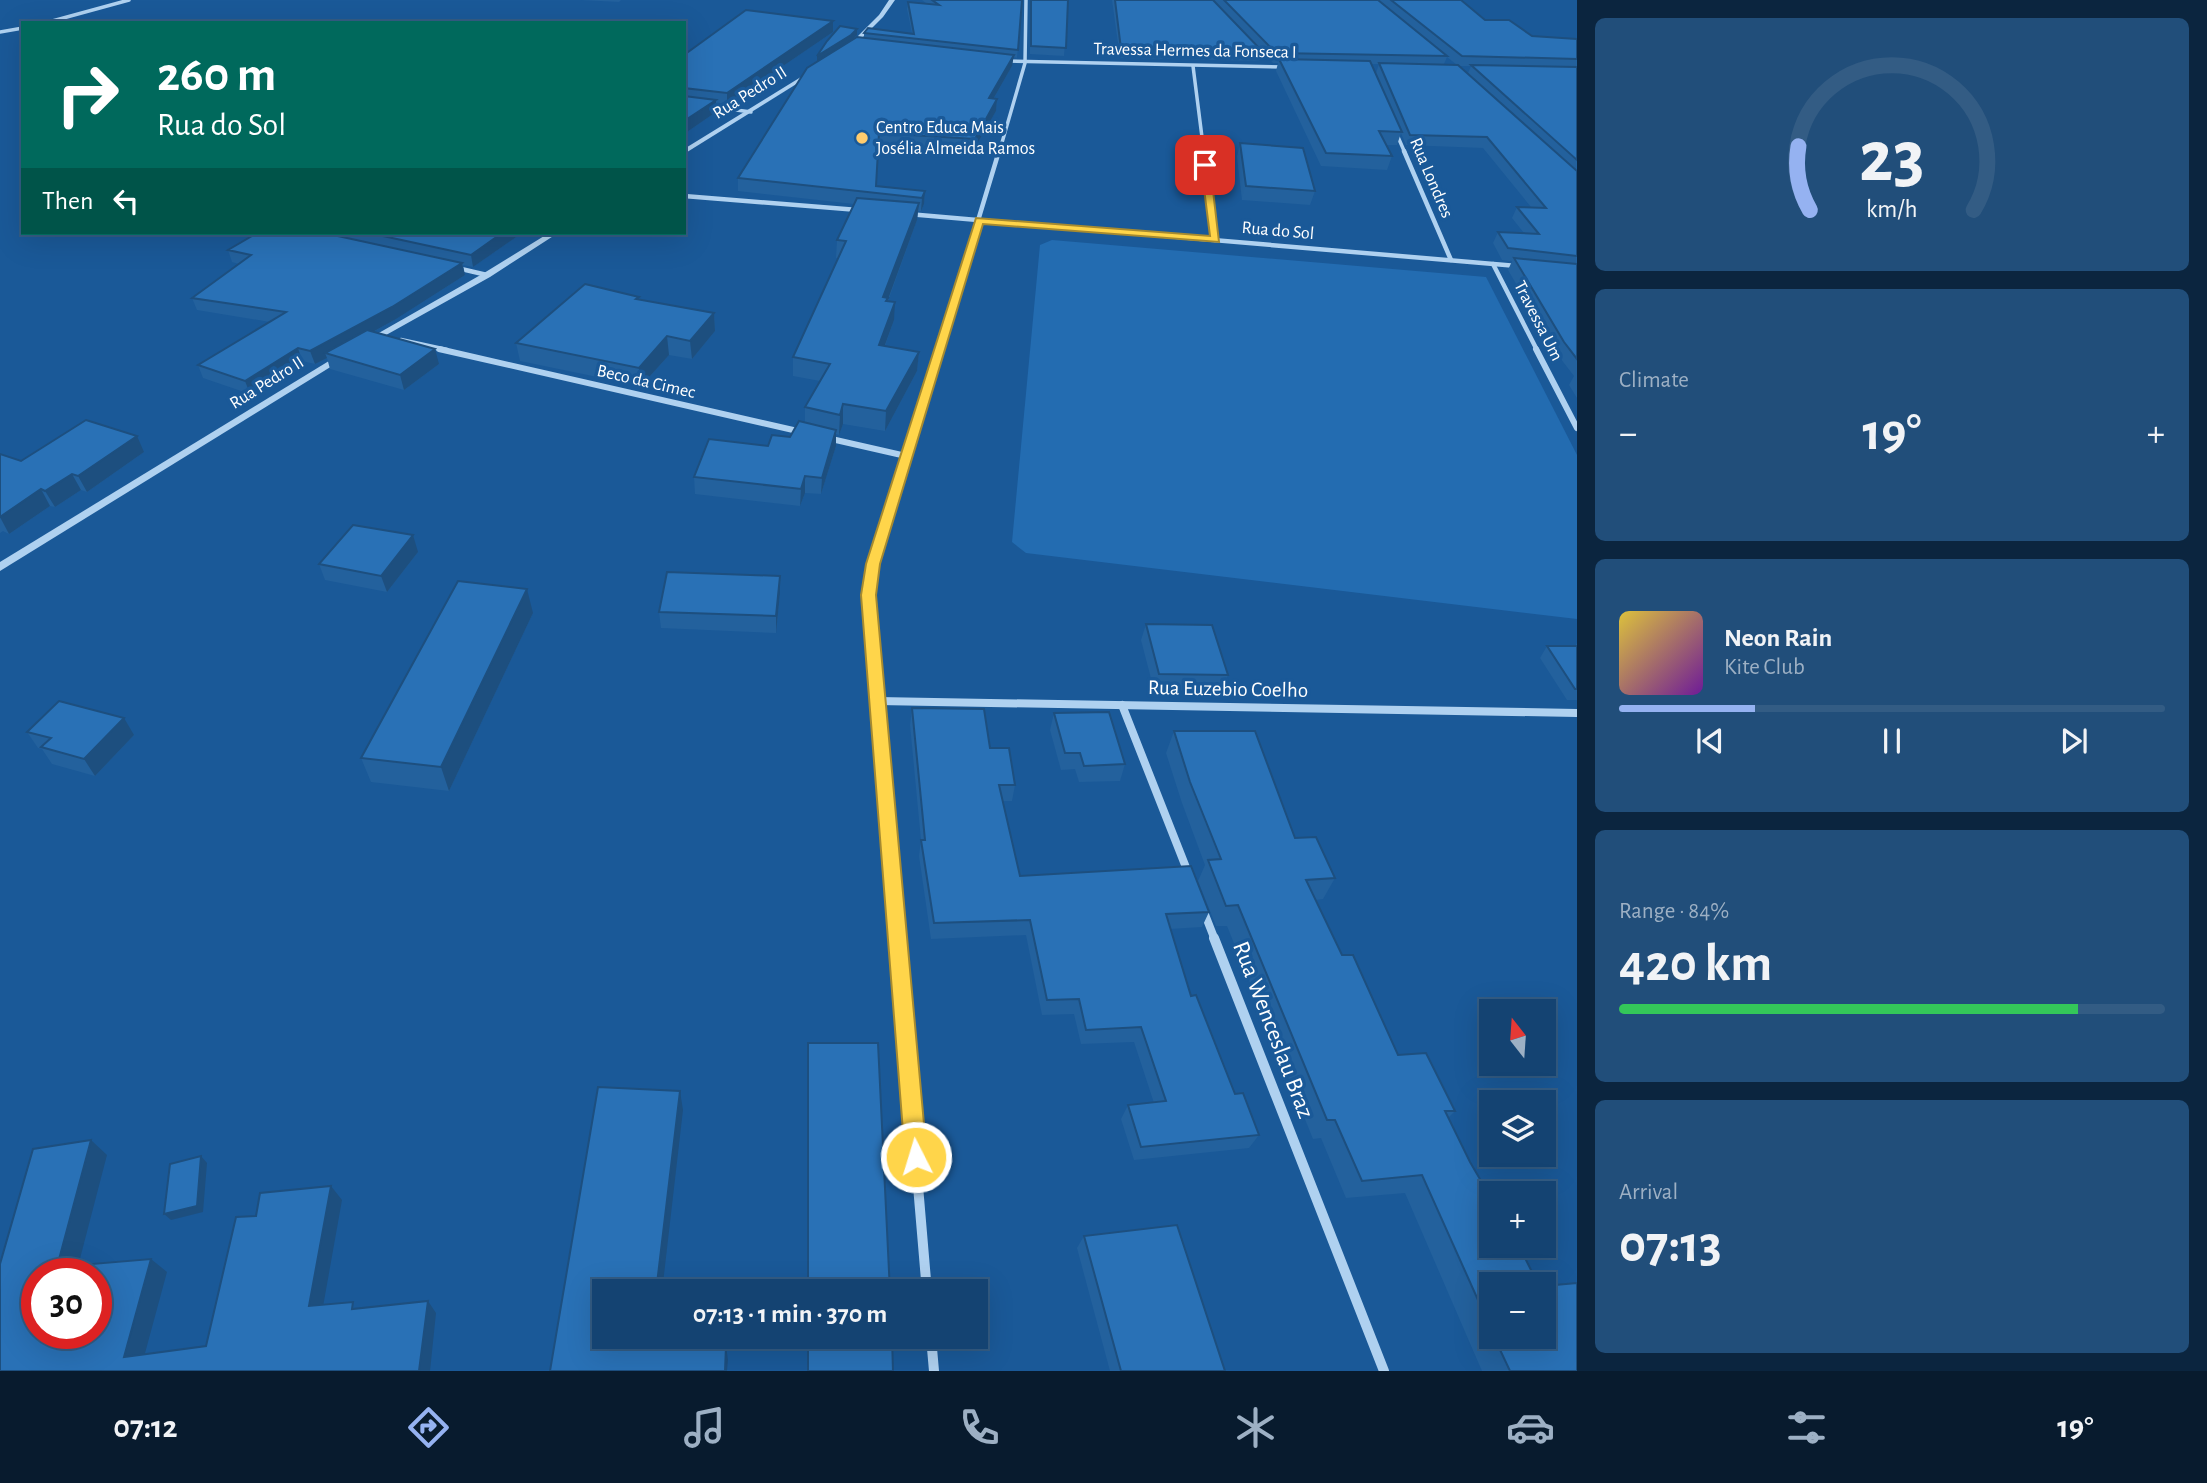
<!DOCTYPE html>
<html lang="en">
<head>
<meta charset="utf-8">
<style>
	body { margin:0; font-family:"Alegreya Sans",sans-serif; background:#214e7a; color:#f1f3f6; height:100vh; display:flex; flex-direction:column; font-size:26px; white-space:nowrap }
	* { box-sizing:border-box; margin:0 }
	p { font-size:23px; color:#9db0c4 }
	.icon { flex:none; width:38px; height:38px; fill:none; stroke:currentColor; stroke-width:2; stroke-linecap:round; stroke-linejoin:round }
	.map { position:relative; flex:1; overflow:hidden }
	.sheet { display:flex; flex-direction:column; gap:18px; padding:18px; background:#0b253f; width:630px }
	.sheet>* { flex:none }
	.banner { position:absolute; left:21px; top:21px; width:665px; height:214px; border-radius:0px; box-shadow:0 7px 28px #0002,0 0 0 2px #335c84; background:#00695c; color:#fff; overflow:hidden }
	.needle { width:46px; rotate:343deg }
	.fabs { position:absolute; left:1479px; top:999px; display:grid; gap:14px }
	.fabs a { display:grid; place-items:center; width:77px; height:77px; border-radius:0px; background:#144372; box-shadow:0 7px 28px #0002,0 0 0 2px #335c84; font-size:35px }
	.speed { position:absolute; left:21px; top:1258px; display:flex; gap:14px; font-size:35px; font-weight:700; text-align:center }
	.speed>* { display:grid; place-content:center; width:91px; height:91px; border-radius:50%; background:#144372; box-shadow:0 7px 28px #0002,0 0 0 2px #335c84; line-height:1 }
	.speed .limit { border:10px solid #d22; background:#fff; color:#111 }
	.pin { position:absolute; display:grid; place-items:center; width:60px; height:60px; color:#fff; margin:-30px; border-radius:14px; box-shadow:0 4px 10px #0006 }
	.me { position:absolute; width:77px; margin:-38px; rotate:355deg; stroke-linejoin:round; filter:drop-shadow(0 0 5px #0008) }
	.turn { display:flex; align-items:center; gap:24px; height:147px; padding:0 21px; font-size:32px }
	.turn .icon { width:91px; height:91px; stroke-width:2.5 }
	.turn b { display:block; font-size:49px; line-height:60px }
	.then { display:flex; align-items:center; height:66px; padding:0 21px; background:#0003; gap:14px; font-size:26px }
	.big { font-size:52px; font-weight:700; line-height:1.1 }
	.sheet .card { flex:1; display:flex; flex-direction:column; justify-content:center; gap:10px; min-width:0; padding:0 24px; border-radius:10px; background:#214e7a }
	.sheet .dial { align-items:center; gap:0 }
	.dial svg { height:182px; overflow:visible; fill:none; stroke:#335c84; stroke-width:7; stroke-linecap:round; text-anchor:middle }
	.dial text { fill:#f1f3f6; stroke:none }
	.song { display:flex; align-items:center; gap:21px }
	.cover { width:84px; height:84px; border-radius:10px; background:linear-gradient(135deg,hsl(50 70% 55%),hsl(280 70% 35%)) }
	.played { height:7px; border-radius:4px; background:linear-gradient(90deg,#95b2f1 25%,#335c84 25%) }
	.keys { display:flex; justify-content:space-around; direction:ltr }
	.heat { display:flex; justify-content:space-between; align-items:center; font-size:38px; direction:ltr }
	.charge { height:10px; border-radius:5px; background:linear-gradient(90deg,#34c759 84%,#335c84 0) }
	.trip { position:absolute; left:592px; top:1279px; width:396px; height:70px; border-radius:0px; background:#144372; box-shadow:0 7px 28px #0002,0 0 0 2px #335c84; font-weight:700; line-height:70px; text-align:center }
	.menu { display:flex; height:112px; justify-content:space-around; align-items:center; background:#081b2e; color:#9db0c4 }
	.menu .icon { width:49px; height:49px }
	.menu .selected { color:#95b2f1 }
	.menu b { font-size:32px; color:#f1f3f6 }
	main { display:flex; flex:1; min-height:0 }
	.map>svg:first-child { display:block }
</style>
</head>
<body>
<main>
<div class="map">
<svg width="1577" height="1371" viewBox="0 0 1577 1371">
	<rect width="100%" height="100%" fill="#1a5998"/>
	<path fill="#236cb1" d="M1052,240L1486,277L1577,455V619L1026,553L1012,542L1040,245Z"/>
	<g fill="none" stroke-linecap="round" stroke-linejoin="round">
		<g stroke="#afd1f0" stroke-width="3.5">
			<path d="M45,23L129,0"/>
			<path d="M0,32L23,28"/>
			<path d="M1006,61L1284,67"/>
			<path d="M1193,66L1204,153"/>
			<path d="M707,106L751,112"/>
			<path d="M1395,130L1405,153"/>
			<path d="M999,153L1025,63L1026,0"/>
		</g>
		<g stroke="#afd1f0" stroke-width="4.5">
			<path d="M1204,151L1215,240"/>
			<path d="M1404,151L1451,260"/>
			<path d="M684,196L858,210"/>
			<path d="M908,214L1517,266"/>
			<path d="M1493,264L1537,350"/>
			<path d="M457,268L487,275"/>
			<path d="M401,340L447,350"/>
			<path d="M939,350L999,151"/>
		</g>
		<g stroke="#afd1f0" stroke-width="6">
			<path d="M439,349L802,432"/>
			<path d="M1536,349L1577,428"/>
			<path d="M827,438L906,456"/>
			<path d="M869,607L868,595L873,564L939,349"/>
		</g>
		<g stroke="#afd1f0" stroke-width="8">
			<path d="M869,605L897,940"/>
			<path d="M878,701L1577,713"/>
			<path d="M1122,705L1189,875"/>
			<path d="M1204,912L1215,940"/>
		</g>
		<g stroke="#afd1f0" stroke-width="10">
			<path d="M897,938L927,1292"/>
			<path d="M1214,938L1384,1371"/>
			<path d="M931,1337L934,1371"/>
		</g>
		<g fill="#afd1f0" fill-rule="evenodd">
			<path d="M889,0H895L883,17L852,48H848V46L879,15Z"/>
			<path d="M809,72L814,73L684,154V149Z"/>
			<path d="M549,233H558L490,277L370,344L363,342L484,273Z"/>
			<path d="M342,353L345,354V358L0,571V562Z"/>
		</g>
	</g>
	<g fill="#23619d" fill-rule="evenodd">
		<path d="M581,0H621L619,2Z"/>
		<path d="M922,0H1022L1017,58L1013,57L1012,66L994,98L997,99L996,111L973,151L879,146L876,186L925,191L924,204L921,211H918L917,220L888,301L894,320L885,346L919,352L917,371L885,431L843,424L839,435L836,434V446L821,494L805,493L800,506L695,494L694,477L790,437L805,423V407L820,381L793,376V357L838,258H836L837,240L854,204L738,191V178L807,68L857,35L852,40L864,38V33H912L907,9L908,2L927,4Z"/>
		<path d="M1030,0H1068L1064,56L1030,54Z"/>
		<path d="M1112,0H1461L1485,20L1532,36L1577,39V398L1569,385L1574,376L1557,354L1508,270L1512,261L1502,260L1493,243L1498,232L1524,233L1512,218L1517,207H1531L1483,148L1406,145L1401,133L1397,145H1386L1392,156L1387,170L1321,166L1276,71L1278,63H1273L1258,47L1262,51L1259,61L1120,58ZM1447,57L1457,65L1444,64ZM1372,64H1379L1376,73ZM1460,66H1471L1468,73Z"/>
		<path d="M833,32L727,104L716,103V112L684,134V55Z"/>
		<path d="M1240,143L1315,191L1310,205L1242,200L1237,157Z"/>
		<path d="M257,233H522L473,267L463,265L465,275L396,319L373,332L439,364L404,390L330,369L327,358L315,364L302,361L250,394L203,378L198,365L270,322L197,310L192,298L239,264L232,262L228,250Z"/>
		<path d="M639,299L714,313L715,331L692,359L669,355L641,386L520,361L516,343Z"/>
		<path d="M144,452L87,492L81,490L55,507L50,506L9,534L3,531L0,533V454L21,461Z"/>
		<path d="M418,552L387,592L325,580L319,564Z"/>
		<path d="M780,576V593L776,633L661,628L659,612Z"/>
		<path d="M533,613L449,791L371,782L361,758Z"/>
		<path d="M1146,624L1228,675L1221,692L1154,690L1141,640Z"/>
		<path d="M1577,643V700H1567L1540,658L1547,646H1575Z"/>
		<path d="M912,708L990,748L1015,785L1012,801H1003L1020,876L1209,912L1202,927L1170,929L1191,996L1235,1094L1259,1135L1249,1148L1134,1160L1121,1119L1128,1105L1154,1103L1134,1042L1081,1044L1074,1014L1042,1015L1026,935L931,939L919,856L921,840L910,725Z"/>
		<path d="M1054,713L1125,764L1120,781L1079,782L1075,769L1061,770L1050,730Z"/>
		<path d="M1174,731L1295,838L1335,878L1323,899L1315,900L1342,955L1398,1055L1455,1111L1448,1118L1491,1284V1337H1544L1577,1371H1482L1405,1193L1346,1198L1321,1138L1313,1139L1227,926H1216L1198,881L1205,865L1182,803L1166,753Z"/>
		<path d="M27,732L134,735L95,776L52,764L42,749L38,748Z"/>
		<path d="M1084,1236L1225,1371H1110L1077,1248Z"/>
	</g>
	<g fill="#1d4f7f">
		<path d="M833,21V32L727,104V93Z"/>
		<path d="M857,29V35L851,41L817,62V56Z"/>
		<path d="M1014,55L1012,66L987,110L989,98Z"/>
		<path d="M997,99L996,111L973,151L975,139Z"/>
		<path d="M716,100V112L684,134V121Z"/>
		<path d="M925,191L924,204L921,211L922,198Z"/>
		<path d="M919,203L917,220L887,302L883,297Z"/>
		<path d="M502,233H522L473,267L471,255Z"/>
		<path d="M462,263L465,275L396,319L331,355L325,353L327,358L315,364L310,351Z"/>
		<path d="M895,302L894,320L878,364L879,345Z"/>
		<path d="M714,313L715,331L692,359L690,341Z"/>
		<path d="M667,336L669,355L641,386L639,368Z"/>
		<path d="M298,348L302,361L250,394L245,381Z"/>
		<path d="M435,349L439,364L404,390L400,375Z"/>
		<path d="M919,352L917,371L885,431L886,411Z"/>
		<path d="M843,404V424L839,435L840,415Z"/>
		<path d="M836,430V446L821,494L822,478Z"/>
		<path d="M137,436L144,452L87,492L78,476Z"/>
		<path d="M72,474L81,490L55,507L45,491Z"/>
		<path d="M805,476V493L800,506L801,489Z"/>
		<path d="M41,489L50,506L9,534L0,517Z"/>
		<path d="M413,535L418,552L387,592L381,576Z"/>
		<path d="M780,576V593L776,633V616Z"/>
		<path d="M527,589L533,613L449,791L441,767Z"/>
		<path d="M124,718L134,735L95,776L84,759Z"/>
		<path d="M680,1091L683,1110L662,1292H656Z"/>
		<path d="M91,1140L107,1155L76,1274L57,1267Z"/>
		<path d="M201,1156L207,1163L203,1212L171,1220L164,1214Z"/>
		<path d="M331,1186L342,1200L321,1318L309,1306Z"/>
		<path d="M151,1259L167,1272L141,1368L124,1357Z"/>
		<path d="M428,1301L436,1313L430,1371H419Z"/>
		<path d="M650,1337H656L654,1360L649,1346Z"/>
		<path d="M726,1346L728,1360L727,1371H725Z"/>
	</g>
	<g fill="#2971b6" stroke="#1d4f7f" stroke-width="2" fill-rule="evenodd">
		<path d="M932,0H1022L1018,50L864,33L868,28L914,34L908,2L939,5Z"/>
		<path d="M1031,0H1068L1066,48L1031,46Z"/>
		<path d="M1115,0H1213L1262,51L1121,49Z"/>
		<path d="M1224,0H1378L1447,56L1276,53Z"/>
		<path d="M1391,0H1461L1485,20H1509L1532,36L1577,39V59L1462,56Z"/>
		<path d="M746,10L833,21L727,93L684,88V55Z"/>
		<path d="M840,26L857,29L851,35L817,56L827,41Z"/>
		<path d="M857,37L1014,55L989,98L997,99L975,139L879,133L876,186L925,191L922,198L738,178L807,68Z"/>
		<path d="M1279,59L1370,61L1402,132L1379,131L1392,156L1326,153Z"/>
		<path d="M1379,63L1458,65L1577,171V256L1508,248L1498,232L1539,234L1517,207L1546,208L1487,137L1410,135Z"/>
		<path d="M1471,65L1577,67V160Z"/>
		<path d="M684,96L716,100L684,121Z"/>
		<path d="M1240,143L1303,148L1315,191L1246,186Z"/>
		<path d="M857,198L919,203L883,297L888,298L886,301L895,302L879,345L919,352L886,411L843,404L840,415L805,407L830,364L793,357L846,241L837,240Z"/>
		<path d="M257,233H324L462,263L392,307L310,351L298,348L245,381L198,365L286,312L192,298L251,255L228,250Z"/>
		<path d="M369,233H502L471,255Z"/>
		<path d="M1514,258L1577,264V359L1564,342Z"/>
		<path d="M585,284L639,297L636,299L714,313L690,341L667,336L639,368L516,343Z"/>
		<path d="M367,330L435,349L400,375L325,353Z"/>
		<path d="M86,420L137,436L78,476L72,474L45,491L41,489L0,517V454L21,461Z"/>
		<path d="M799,421L836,430L822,478L805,476L801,489L694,477L709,439L768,446L772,435L790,437Z"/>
		<path d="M353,525L413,535L381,576L319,564Z"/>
		<path d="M667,572L780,576L776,616L659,612Z"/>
		<path d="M458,581L527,589L441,767L361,758Z"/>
		<path d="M1146,624L1212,625L1228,675L1159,674Z"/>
		<path d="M1547,646H1577V689H1575Z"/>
		<path d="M59,701L124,718L84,759L41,747L51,738L27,732Z"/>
		<path d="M912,708L984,709L990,748H1009L1015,785H999L1020,876L1191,866L1209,912L1166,914L1191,996L1196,995L1235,1094L1243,1093L1259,1135L1141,1147L1128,1105L1166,1101L1141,1027L1086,1030L1079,999L1047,1000L1030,920L934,923L921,840H925Z"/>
		<path d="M1109,712L1125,764L1084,766L1080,753H1065L1054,713Z"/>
		<path d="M1174,731H1255L1295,838L1316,837L1335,878L1306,880L1342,955H1353L1398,1055L1426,1053L1455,1111H1445L1470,1162L1491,1198V1246H1519L1538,1284H1491V1329L1422,1175L1362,1181L1335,1120H1327L1238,905L1226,906L1208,860L1221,859L1190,782Z"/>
		<path d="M808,1043H878L890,1292H808Z"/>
		<path d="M598,1087L680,1091L656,1292H604V1337H650L649,1346H726L725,1371H550Z"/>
		<path d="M91,1140L57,1267L151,1259L124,1357L206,1346L236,1217L256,1216L260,1193L331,1186L309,1306L353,1302L352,1309L428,1301L419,1371H0V1264L33,1149ZM37,1274H96V1334H37Z"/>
		<path d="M201,1156L197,1206L164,1214L170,1164Z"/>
		<path d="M1177,1225L1225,1371H1121L1084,1236Z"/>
		<path d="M1577,1283V1371H1510L1494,1337H1544V1286Z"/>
		<path d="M808,1337H892L893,1371H808Z"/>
	</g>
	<path fill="#ffd54a" stroke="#a68a30" stroke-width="2" d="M1205,163L1210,165L1219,242L983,224L880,564L876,595L927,1157L924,1165L916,1168L908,1165L905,1157L861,595L866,564L976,218L1210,236L1201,165Z"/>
	<circle fill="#ffcc6e" stroke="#1a5998" stroke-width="2.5" cx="862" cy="138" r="7"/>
	<g text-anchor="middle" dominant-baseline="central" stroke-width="7" stroke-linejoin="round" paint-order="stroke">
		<g font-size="18" fill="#fff" stroke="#1a5998">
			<text transform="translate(1195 51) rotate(1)">Travessa Hermes da Fonseca I</text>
			<text transform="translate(750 93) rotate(-32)">Rua Pedro II</text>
			<text transform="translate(1431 178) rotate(67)">Rua Londres</text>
			<text transform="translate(1278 231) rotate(5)">Rua do Sol</text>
			<text transform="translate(1538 321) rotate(63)">Travessa Um</text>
			<text transform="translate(646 382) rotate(13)">Beco da Cimec</text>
			<text transform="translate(267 383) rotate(-32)">Rua Pedro II</text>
		</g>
		<g font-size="18" fill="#fff" stroke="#1a5998" text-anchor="start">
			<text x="876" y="128">Centro Educa Mais<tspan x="876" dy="21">Josélia Almeida Ramos</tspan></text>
		</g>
		<g font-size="21" fill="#fff" stroke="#1a5998">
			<text transform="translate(1228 689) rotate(1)">Rua Euzebio Coelho</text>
		</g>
		<g font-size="24" fill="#fff" stroke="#1a5998">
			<text transform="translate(1273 1030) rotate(69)">Rua Wenceslau Braz</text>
		</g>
	</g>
</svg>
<div class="fabs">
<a><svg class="needle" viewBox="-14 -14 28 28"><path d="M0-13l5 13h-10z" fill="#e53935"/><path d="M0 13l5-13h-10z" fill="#9db0c4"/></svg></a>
<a><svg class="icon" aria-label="layers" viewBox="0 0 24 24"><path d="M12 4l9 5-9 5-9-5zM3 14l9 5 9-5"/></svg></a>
<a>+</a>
<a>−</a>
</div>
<div class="speed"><div class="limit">30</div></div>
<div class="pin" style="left:1205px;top:165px;background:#d93025"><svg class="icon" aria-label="arrive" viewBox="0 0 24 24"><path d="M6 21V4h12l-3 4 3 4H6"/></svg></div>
<svg class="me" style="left:916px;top:1157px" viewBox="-20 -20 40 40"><circle r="17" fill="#ffd54a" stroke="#fff" stroke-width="3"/><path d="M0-11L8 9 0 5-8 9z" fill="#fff"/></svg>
<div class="trip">07:13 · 1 min · 370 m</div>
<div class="banner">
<div class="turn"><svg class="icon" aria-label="right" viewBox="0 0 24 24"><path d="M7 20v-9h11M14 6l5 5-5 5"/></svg><div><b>260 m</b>Rua do Sol</div></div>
<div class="then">Then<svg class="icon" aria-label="left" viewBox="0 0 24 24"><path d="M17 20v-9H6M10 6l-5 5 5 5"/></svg></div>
</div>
</div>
<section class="sheet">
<div class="card dial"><svg viewBox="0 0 100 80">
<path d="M14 69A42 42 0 1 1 86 69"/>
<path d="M14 69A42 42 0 0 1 9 41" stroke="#95b2f1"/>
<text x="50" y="56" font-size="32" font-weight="700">23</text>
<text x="50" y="72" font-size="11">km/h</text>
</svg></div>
<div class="card"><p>Climate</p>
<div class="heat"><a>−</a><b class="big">19°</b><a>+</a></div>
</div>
<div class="card">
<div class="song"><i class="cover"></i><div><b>Neon Rain</b><p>Kite Club</p></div></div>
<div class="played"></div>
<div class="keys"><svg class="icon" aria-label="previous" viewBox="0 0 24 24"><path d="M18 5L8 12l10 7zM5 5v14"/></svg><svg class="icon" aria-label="pause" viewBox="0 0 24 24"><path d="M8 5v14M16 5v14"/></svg><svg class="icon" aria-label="next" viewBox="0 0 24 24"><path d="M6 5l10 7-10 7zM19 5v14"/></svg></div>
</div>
<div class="card"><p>Range · 84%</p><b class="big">420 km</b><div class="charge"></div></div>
<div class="card"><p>Arrival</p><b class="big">07:13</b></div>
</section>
</main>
<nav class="menu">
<b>07:12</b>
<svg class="icon selected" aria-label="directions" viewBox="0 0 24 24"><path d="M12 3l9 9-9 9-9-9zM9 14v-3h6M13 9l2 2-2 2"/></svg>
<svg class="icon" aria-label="music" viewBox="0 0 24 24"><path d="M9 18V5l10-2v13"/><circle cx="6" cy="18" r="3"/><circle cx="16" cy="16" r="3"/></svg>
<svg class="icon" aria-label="phone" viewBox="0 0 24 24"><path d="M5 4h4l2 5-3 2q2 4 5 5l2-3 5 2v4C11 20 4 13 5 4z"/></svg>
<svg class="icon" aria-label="climate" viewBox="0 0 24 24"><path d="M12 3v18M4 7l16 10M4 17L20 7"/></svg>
<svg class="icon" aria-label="car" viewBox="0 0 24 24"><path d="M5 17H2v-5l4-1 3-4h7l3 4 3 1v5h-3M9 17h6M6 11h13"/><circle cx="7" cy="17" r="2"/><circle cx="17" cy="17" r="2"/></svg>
<svg class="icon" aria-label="filters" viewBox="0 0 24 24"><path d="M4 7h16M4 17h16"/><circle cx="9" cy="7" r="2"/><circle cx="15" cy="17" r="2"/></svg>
<b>19°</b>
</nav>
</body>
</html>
